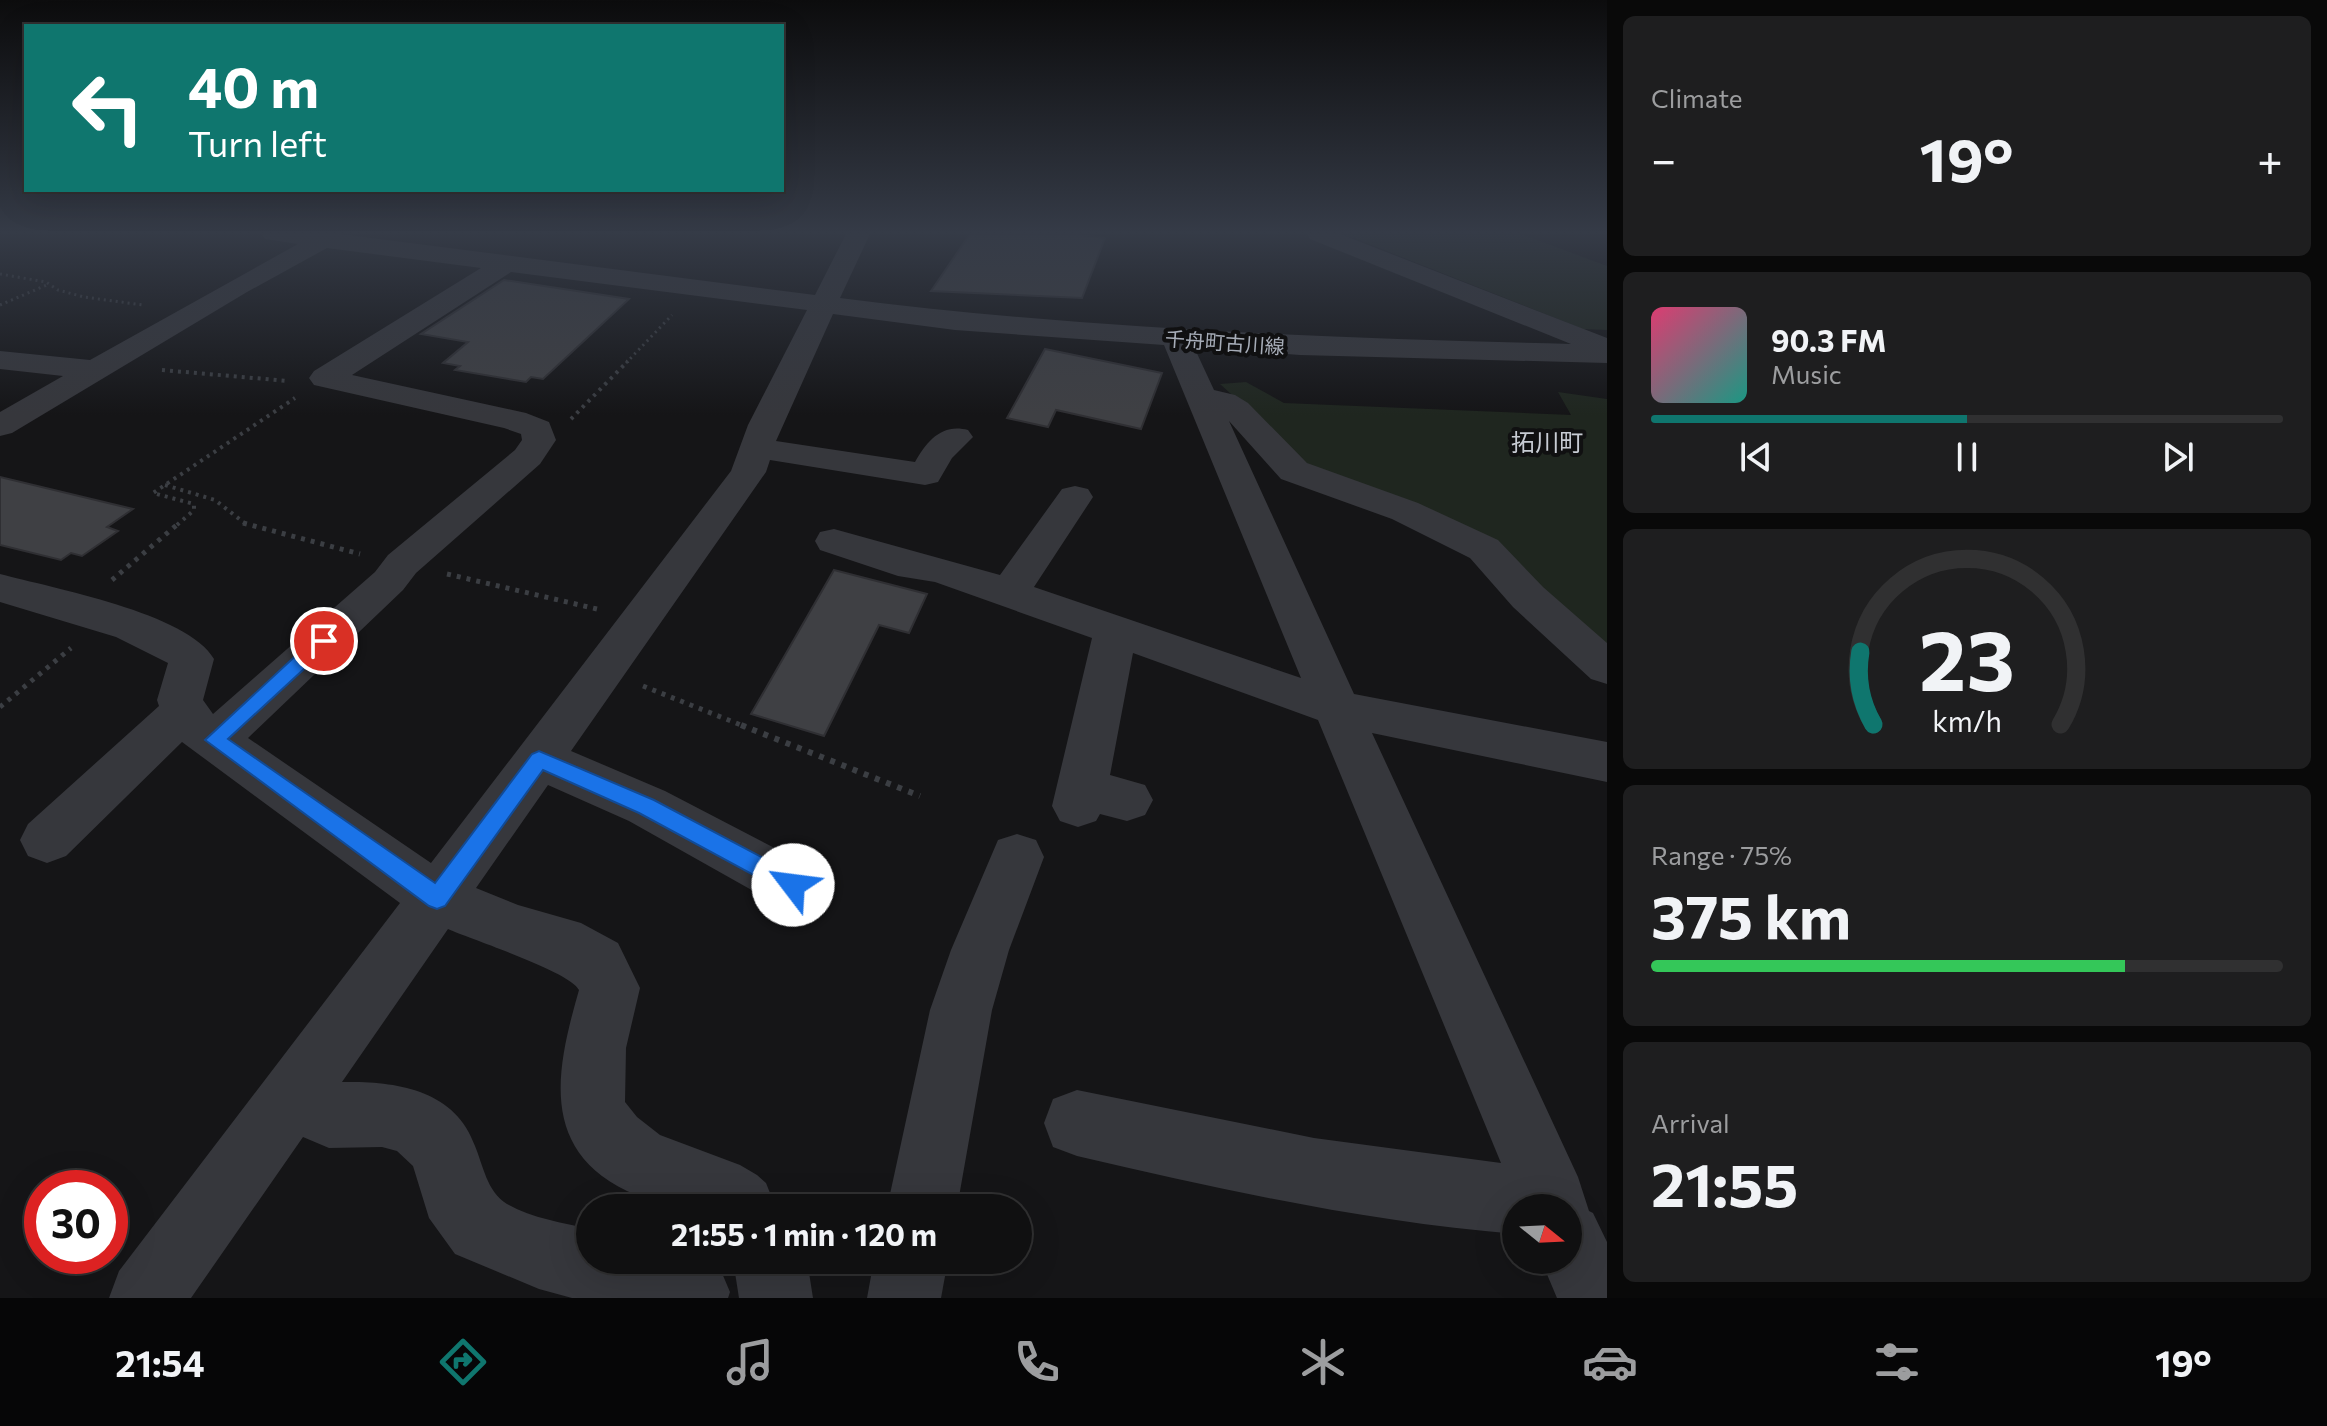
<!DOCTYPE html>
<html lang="en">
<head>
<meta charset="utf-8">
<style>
	body { margin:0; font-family:Commissioner,"Noto Sans JP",sans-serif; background:#1e1e1f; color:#f1f3f6; height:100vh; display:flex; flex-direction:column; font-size:30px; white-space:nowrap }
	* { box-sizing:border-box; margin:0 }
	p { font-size:26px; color:#9c9d9f }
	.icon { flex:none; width:44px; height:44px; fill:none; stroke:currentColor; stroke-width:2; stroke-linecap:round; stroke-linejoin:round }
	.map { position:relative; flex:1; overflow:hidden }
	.panel { display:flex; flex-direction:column; gap:16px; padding:16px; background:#090909; width:720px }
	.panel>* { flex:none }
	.hud { position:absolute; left:24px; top:24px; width:760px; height:168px; border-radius:0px; box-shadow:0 8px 32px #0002,0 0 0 2px #303031; background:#0f766e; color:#fff; overflow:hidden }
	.needle { width:52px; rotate:108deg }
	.tools { position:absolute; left:1502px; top:1194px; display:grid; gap:16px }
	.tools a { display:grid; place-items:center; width:80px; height:80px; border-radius:50%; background:#101011; box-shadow:0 8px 32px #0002,0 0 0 2px #303031; font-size:40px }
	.speed { position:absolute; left:24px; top:1170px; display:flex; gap:16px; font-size:40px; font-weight:700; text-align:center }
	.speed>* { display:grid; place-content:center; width:104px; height:104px; border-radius:50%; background:#101011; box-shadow:0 8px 32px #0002,0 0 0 2px #303031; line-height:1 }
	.speed .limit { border:12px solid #d22; background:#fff; color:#111 }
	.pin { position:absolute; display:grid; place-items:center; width:68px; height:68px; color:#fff; margin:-34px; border:4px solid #fff; border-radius:50%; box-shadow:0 2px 8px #0007 }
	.me { position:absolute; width:88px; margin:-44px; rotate:300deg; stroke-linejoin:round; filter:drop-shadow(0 0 6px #0008) }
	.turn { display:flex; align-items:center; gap:28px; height:168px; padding:0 32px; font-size:36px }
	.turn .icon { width:104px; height:104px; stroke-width:2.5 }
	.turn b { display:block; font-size:56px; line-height:68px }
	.big { font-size:60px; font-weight:700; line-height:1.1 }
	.panel .tile { flex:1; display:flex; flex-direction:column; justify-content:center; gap:12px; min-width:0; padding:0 28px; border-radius:12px; background:#1e1e1f }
	.panel .dial { align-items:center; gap:0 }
	.dial svg { height:208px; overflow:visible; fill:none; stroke:#303031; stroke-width:7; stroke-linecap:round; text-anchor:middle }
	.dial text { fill:#f1f3f6; stroke:none }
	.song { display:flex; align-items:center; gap:24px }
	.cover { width:96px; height:96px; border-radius:12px; background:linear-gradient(135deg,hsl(340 70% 55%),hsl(170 70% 35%)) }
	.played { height:8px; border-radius:4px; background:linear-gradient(90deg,#0f766e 50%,#303031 50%) }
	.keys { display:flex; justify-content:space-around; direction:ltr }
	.heat { display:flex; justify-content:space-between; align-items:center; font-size:44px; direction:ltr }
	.charge { height:12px; border-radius:6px; background:linear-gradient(90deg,#34c759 75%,#303031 0) }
	.trip { position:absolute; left:576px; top:1194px; width:456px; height:80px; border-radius:40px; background:#101011; box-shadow:0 8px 32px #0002,0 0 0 2px #303031; font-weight:700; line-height:80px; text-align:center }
	.tabs { display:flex; height:128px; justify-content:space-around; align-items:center; background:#060607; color:#9c9d9f }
	.tabs .icon { width:56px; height:56px }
	.tabs .active { color:#0f766e }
	.tabs b { font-size:36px; color:#f1f3f6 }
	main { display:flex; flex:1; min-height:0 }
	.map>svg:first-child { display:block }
</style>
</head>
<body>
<main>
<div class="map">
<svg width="1607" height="1298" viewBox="0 0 1607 1298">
	<rect width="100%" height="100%" fill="#151517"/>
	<g fill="#1f261f">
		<path d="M1333,234H1521L1607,266V330L1583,329L1354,238Z"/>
		<path d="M1246,382L1284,403L1571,415L1558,392L1607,399V648L1552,603L1321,476L1220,384Z"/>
	</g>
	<g fill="#3f4044" stroke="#2f2f33" stroke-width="2">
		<path d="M970,234H1073L1105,238L1082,298L931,291Z"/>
		<path d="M504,280L629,299L543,379L531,377L526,382L455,370L460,366L443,363L468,342L421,334Z"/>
		<path d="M1045,349L1162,373L1141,429L1056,410L1048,427L1007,418Z"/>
		<path d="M0,477L133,509L107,527L118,531L82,556L71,553L61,560L0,545Z"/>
		<path d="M834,570L927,594L909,633L879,625L824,736L751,714Z"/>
	</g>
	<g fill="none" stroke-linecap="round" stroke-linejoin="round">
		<g stroke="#3b3e43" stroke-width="3" stroke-dasharray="2 4" stroke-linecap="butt">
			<path d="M0,274L46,282L58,290L84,297L143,305"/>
			<path d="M0,305L49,284"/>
			<path d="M626,363L672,315"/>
		</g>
		<g stroke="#3b3e43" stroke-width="4" stroke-dasharray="3 5" stroke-linecap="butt">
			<path d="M162,370L288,381"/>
			<path d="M571,419L628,361"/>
			<path d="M165,485L215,500L247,525"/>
			<path d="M177,525L194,510V504L153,493L295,398"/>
		</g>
		<g stroke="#3b3e43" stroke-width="5" stroke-dasharray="4 6" stroke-linecap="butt">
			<path d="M243,523L360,554"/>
			<path d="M447,574L597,609"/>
			<path d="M112,580L179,523"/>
			<path d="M643,686L746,727"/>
			<path d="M0,707L71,648"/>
		</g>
		<path stroke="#3b3e43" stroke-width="6" stroke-dasharray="5 7" stroke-linecap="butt" d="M741,725L920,796"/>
		<g fill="#36373c" fill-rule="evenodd">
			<path d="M262,234H340L815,295L846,234H870L840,298C1083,329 1327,338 1571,344L1310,239L1307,234H1340L1607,338V363L1300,355L1194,347L1214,390L1235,395L1248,403L1307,463L1418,503L1498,540L1543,587L1607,643V684L1591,679L1513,607L1470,558L1392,519L1281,479L1229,421L1354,694L1607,742V782L1372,733L1578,1177L1589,1211L1593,1213L1607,1242V1298H1557L1541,1260H1568V1208H1516V1234C1368,1222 1222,1190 1077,1156L1053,1147L1044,1123L1053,1099L1077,1090L1314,1138L1501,1163L1318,720L1133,653L1110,775L1145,785L1153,800L1145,815L1127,821L1100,814L1096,821L1078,827L1060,821L1052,806L1092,638L935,582L898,576L820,550L815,541L820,532L834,529L1000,575L1062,489L1075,486L1088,489L1093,497L1034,587L1301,678L1164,345L955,330L833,314L776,441L915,462C927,441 942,423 968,430L973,437L952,458L938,482L925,485L770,460L766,472L571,751L665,791L813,868L821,885L813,902L793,910L773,902L629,821L548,785L476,888L518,905L581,923L618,943L640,988L626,1048L625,1102L637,1117L660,1135L740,1165L757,1175L766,1183L776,1208C743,1208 698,1214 667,1208C653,1206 639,1196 627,1191C538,1148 557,1067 579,990C571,972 473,940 448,929L342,1082C395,1081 455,1089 475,1146C483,1165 487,1192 507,1204C531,1218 563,1223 590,1229V1260H706L719,1266L730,1292L728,1298H572L539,1289L455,1254L429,1218L413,1166L397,1151L382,1147L329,1148L303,1137L191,1298H109L119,1271L400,903L182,742L66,856L47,863L28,856L20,840L28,824L159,706L157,700L168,663L116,637L0,602V574C52,588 188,613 214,659L203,700L213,714L375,572L388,555L515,450L522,440L521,434L504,428L314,385L309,378L314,371L481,268L327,248L247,292L12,433L0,436V412L63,376L0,369V351L90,360L298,244L265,239ZM511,272L807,310L748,425L731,471L431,863L248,738L403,590L416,573L540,464L556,440L549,422L526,413L352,375Z"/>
			<path d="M1017,834L1036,840L1044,857L1009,950L992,1010L957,1208H887L930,1010L951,950L998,840Z"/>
			<path d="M733,1260H807L813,1298H739Z"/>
			<path d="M874,1260H948L941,1298H867Z"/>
		</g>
	</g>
	<linearGradient id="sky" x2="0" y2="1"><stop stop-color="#0c0c0d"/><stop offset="0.56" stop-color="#353b47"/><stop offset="1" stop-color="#353b47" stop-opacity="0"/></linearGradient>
	<rect width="1607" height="415" fill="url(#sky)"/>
	<path fill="#1a73e8" stroke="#114b97" stroke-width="2" d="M324,634L330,636V645L228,739L435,883L532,754L539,751L654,800L801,878L804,885L801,892L793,895L785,892L639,813L543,770L445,906L437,909L429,906L205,740L317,636Z"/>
	<g text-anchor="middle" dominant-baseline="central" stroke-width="8" stroke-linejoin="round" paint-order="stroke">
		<g font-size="20" fill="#a6acb7" stroke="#101011">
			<text transform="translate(1225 342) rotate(4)">千舟町古川線</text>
		</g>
		<g font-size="24" fill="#c7cbd3" stroke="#101011">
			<text x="1547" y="441">拓川町</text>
		</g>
	</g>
</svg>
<div class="tools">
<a><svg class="needle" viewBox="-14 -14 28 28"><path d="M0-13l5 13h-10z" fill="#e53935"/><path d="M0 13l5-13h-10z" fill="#9c9d9f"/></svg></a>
</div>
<div class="speed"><div class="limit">30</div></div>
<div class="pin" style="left:324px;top:641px;background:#d93025"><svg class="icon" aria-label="arrive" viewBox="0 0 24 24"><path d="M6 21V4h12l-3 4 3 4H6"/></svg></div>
<svg class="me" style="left:793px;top:885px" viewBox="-20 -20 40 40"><circle r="19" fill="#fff"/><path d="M0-13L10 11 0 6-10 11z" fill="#1a73e8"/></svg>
<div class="trip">21:55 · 1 min · 120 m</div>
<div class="hud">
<div class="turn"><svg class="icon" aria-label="left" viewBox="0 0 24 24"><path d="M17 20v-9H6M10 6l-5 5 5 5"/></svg><div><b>40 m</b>Turn left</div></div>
</div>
</div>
<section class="panel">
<div class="tile"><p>Climate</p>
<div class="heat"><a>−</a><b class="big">19°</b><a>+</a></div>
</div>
<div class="tile">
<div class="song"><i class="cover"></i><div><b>90.3 FM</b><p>Music</p></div></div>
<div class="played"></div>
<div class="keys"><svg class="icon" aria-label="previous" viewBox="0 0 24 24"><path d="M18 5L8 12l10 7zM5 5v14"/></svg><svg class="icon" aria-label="pause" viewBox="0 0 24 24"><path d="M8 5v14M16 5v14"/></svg><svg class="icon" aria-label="next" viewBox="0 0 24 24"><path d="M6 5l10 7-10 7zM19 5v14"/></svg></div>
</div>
<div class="tile dial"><svg viewBox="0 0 100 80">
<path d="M14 69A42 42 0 1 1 86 69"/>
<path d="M14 69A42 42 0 0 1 9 41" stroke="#0f766e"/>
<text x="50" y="56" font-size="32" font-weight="700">23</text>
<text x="50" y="72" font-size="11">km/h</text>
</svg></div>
<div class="tile"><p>Range · 75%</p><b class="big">375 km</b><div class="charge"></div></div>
<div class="tile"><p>Arrival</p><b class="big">21:55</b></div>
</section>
</main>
<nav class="tabs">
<b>21:54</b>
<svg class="icon active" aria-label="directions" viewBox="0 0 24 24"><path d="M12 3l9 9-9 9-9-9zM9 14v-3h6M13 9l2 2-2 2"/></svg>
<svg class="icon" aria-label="music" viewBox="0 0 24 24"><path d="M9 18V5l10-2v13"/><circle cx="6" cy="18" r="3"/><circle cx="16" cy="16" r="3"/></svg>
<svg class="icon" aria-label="phone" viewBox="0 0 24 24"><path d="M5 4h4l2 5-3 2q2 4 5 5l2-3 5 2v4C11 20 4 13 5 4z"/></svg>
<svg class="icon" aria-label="climate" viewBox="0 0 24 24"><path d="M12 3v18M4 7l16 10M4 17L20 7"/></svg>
<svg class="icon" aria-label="car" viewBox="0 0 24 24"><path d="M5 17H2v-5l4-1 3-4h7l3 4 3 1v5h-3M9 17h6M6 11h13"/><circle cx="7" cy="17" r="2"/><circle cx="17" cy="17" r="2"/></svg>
<svg class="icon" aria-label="filters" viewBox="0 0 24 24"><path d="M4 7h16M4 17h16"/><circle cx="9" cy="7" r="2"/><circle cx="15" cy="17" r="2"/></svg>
<b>19°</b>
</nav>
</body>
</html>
